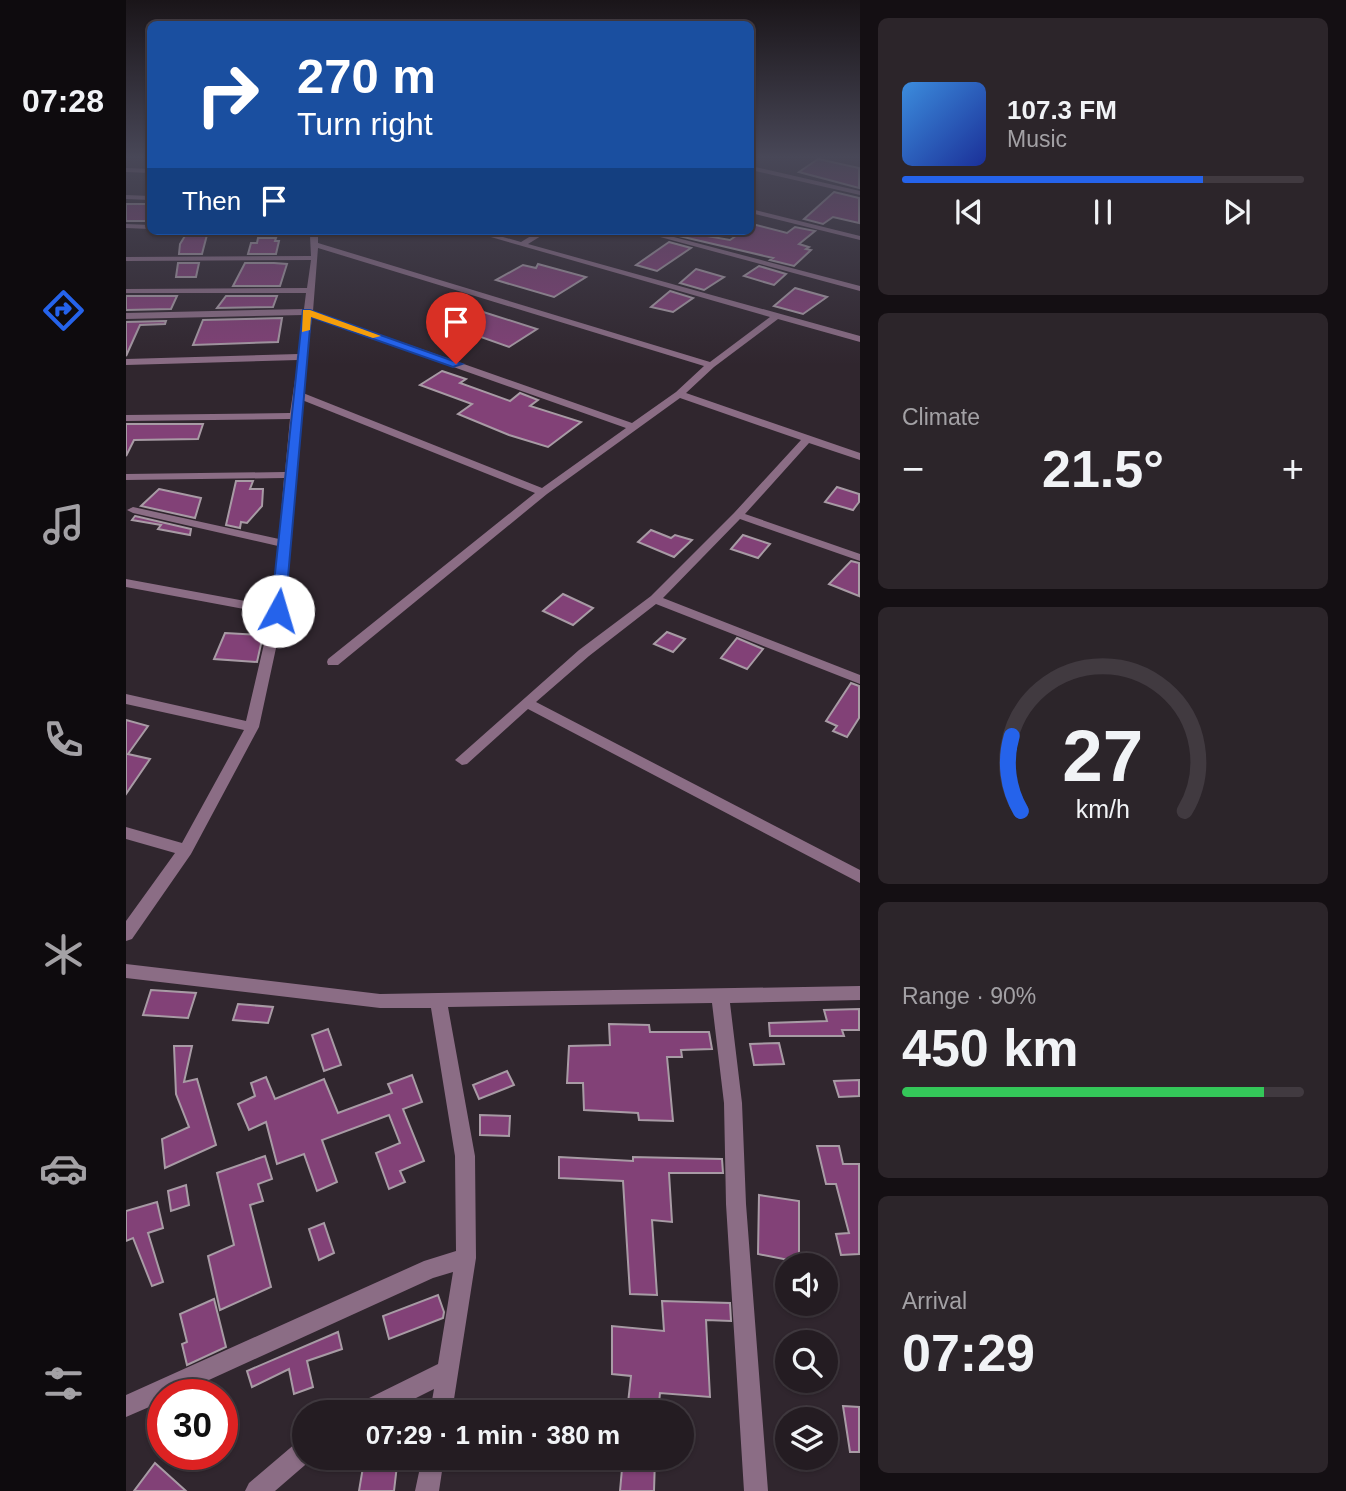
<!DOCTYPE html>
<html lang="en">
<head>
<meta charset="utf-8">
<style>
	body { margin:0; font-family:Arial,sans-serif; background:#2c252a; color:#f1f3f6; height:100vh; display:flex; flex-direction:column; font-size:26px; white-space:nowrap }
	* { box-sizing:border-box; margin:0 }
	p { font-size:23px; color:#a3a1a5 }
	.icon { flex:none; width:38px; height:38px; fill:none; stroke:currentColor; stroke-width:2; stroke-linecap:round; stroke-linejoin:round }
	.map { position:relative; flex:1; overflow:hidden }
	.drawer { display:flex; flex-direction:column; gap:18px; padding:18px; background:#140f13; width:486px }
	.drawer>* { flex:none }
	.top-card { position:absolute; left:21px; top:21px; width:607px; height:214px; border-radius:10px; box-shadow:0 2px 5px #0004,0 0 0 2px #413a40; background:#1a4fa0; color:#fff; overflow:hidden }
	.buttons { position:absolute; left:649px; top:1253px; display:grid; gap:14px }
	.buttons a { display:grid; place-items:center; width:63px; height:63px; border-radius:50%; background:#241c22; box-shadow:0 2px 5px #0004,0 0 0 2px #413a40; font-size:35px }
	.speed { position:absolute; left:21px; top:1379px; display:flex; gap:14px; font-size:35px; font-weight:700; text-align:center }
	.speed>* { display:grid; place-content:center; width:91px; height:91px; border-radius:50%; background:#241c22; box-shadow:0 2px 5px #0004,0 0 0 2px #413a40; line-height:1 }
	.speed .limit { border:10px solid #d22; background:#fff; color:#111 }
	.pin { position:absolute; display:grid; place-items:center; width:60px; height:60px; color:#fff; margin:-72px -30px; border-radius:50% 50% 50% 0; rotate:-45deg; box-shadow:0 0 7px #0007 }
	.pin .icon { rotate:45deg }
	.me { position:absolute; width:77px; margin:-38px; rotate:6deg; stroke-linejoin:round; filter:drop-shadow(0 0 5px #0008) }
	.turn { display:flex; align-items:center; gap:24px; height:147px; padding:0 35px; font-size:32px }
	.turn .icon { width:91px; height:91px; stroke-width:2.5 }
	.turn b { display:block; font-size:49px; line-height:60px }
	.then { display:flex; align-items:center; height:66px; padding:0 35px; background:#0003; gap:14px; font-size:26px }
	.big { font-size:52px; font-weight:800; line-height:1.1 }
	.drawer .tile { flex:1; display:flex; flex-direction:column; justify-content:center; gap:10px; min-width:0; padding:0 24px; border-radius:10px; background:#2c252a }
	.drawer .dial { align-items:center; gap:0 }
	.dial svg { height:182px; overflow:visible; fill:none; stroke:#413a40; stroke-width:7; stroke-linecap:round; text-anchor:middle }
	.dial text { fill:#f1f3f6; stroke:none }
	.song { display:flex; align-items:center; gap:21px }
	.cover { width:84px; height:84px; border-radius:10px; background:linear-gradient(135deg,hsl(210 70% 55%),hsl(230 70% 35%)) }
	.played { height:7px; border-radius:4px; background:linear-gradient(90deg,#2563eb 75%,#413a40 75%) }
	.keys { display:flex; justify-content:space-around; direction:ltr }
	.heat { display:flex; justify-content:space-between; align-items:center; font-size:38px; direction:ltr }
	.charge { height:10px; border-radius:5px; background:linear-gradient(90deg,#34c759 90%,#413a40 0) }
	.trip { position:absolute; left:166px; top:1400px; width:402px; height:70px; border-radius:35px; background:#241c22; box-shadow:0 2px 5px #0004,0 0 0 2px #413a40; font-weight:800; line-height:70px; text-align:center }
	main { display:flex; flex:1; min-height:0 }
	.tabs { display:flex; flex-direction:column; width:126px; justify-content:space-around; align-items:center; background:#0e0b0e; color:#a3a1a5 }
	.tabs .icon { width:49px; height:49px }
	.tabs .selected { color:#2563eb }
	.tabs b { font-size:32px; color:#f1f3f6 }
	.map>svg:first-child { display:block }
</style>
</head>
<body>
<main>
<nav class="tabs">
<b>07:28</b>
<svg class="icon selected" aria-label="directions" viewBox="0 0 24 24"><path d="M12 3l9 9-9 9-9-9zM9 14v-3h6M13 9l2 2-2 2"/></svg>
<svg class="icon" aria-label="music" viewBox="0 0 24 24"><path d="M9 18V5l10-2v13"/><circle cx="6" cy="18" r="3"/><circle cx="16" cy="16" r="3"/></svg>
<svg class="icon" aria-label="phone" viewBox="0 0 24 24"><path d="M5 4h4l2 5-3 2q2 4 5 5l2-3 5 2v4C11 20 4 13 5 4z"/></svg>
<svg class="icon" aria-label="climate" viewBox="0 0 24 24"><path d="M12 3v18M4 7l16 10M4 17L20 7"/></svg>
<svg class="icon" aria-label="car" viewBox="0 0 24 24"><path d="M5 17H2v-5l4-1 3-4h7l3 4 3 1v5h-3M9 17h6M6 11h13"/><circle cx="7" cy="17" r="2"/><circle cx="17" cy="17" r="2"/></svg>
<svg class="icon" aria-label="filters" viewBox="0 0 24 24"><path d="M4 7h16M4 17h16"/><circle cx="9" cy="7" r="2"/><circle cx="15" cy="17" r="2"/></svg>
</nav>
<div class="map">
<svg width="734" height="1491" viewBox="0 0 734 1491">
	<rect width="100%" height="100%" fill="#30262e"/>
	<g fill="#824177" stroke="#a89ba5" stroke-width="2">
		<path d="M692,159L733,168V188L673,172Z"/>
		<path d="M708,192L733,198V223L707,217L697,224L678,219Z"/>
		<rect x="0" y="204" width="24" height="17"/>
		<path d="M626,224L661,233L669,227L689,231L673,244L683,247L680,249L685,250L668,266L644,260L647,258L553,236L558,232L604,240L617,231H625Z"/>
		<path d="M62,231H82L76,254H53L54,244Z"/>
		<path d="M132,238H150L149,241H153L150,254H122L125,243H131Z"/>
		<path d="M543,242L565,248L531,271L510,265Z"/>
		<path d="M52,263H73L70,277H50Z"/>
		<path d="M119,263H148L161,264L154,286H107Z"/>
		<path d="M412,264L460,277L428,297L370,280L397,265L410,268Z"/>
		<path d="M633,266L660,274L648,285L618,276Z"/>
		<path d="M570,269L598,277L578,290L554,283Z"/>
		<path d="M669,288L701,297L677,314L648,306Z"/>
		<path d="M544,291L567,298L547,312L525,307Z"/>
		<path d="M0,296H51L45,309L0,310Z"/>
		<path d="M100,296H151L147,307L91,308Z"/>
		<path d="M351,310L411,329L383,347L324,326Z"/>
		<path d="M156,318L152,342L67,345L77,320Z"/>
		<path d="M40,321L39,324L14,325L0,356V322Z"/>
		<path d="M316,371L340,379L334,383L384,401L394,393L412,400L404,406L455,422L422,447L383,435L332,414L346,404L294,385Z"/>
		<path d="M0,424H77L72,439L8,440L0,456Z"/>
		<path d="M110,481H127L124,489H137L136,506L121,523L115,522L114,528L100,525Z"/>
		<path d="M711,487L733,494V502L727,510L699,502Z"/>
		<path d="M33,489L75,498L69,518L15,506Z"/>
		<path d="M9,516L65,529L64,535L32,529L35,525L6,520Z"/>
		<path d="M525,530L545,538L549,535L566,540L548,557L512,542Z"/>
		<path d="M617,535L644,544L632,558L605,549Z"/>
		<path d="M725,561L733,563V596L703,584Z"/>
		<path d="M437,594L467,608L447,625L417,611Z"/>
		<path d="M541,632L559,639L547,652L528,644Z"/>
		<path d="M99,633L137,635L131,662L88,659Z"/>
		<path d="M611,638L637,649L621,669L595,658Z"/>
		<path d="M725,683L733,686V718L721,737L707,731L711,726L700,721Z"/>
		<path d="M0,720L22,726L2,754L24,759L0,794Z"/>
		<path d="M25,990L70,993L62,1018L17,1015Z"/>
		<path d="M112,1004L147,1007L142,1023L107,1020Z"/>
		<path d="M733,1009V1030H716L718,1036H644L643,1023L701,1021L698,1010Z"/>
		<path d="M483,1024L523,1025L524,1032H583L586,1049L555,1050L556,1057H541L547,1121L513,1120L512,1113L458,1110L457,1083H441L443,1046L484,1045Z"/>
		<path d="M202,1029L215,1065L198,1071L186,1035Z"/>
		<path d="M653,1043L658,1064L628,1065L624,1044Z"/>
		<path d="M48,1046H66L58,1082L71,1079L90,1145L39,1168L36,1139L63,1127L50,1094Z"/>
		<path d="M381,1071L388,1085L353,1099L347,1085Z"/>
		<path d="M286,1075L296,1102L277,1109L298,1161L274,1171L279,1182L263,1189L250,1153L274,1143L263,1115L196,1140L211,1182L191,1191L178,1154L151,1164L140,1122L123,1130L112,1104L129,1096L125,1083L140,1077L149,1099L198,1079L212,1113L266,1093L262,1084Z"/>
		<path d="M733,1080V1096L713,1097L708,1081Z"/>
		<path d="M354,1115L384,1116L383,1136L354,1135Z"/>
		<path d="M691,1146H713L717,1164H733V1254L715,1255L710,1234L723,1233L710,1184H700Z"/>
		<path d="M139,1156L146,1179L132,1184L137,1201L124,1205L145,1287L94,1310L82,1256L108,1245L91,1173Z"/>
		<path d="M433,1157L507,1161V1157L596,1159L597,1173H543L546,1222L526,1220L531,1295L504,1294L497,1181L433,1178Z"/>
		<path d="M60,1185L63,1205L45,1211L42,1191Z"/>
		<path d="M633,1195L673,1201V1262L632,1254Z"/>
		<path d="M31,1202L37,1228L22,1233L37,1282L26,1286L7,1238L0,1241V1211Z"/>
		<path d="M198,1223L208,1253L193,1260L183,1229Z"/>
		<path d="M312,1295L318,1312L317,1318L263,1339L257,1316Z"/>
		<path d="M88,1299L100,1347L61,1365L56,1344L61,1342L54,1314Z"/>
		<path d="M536,1301L604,1303L605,1321L580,1320L584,1397L534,1393L532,1412H501L505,1376L486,1374V1326L538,1331Z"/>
		<path d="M212,1332L216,1349L181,1361L187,1387L168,1394L163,1369L126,1387L121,1371Z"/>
		<path d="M717,1406L733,1407V1452H724Z"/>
		<path d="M497,1458H529L528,1491H494Z"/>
		<path d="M238,1461L271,1465L268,1491H233Z"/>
		<path d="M29,1463L60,1491H8Z"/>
	</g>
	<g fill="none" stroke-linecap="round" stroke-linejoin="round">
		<g fill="#8b6d85" fill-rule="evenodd">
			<path d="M625,166L734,191V195L625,170Z"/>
			<path d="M0,168L24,169V173L0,172Z"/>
			<path d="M0,195L24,196V200L0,199Z"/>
			<path d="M625,209L734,236V240L625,213Z"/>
			<path d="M0,224L24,225V229L0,228Z"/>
			<path d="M114,231H192V243L584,362L644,317L344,231H356L395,242L413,231H423L402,244L734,336V342L652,319L588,367L560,393L734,453V460L683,443L619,514L734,554V561L614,519L537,598L734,675V684L530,604L463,656L410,702L734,870V883L402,709L341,764L336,765L329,760L453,650L525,596L608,513L675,440L554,398L421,494L212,665H202L201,662L202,659L409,493L176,400L158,611L133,727L65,854L6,939L0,941V921L49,853L0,839V827L56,843L118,730L0,704V694L120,721L145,614L0,587V579L146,606L152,546L7,513L1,510L7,507L153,539L158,478L0,480V474L159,472L164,419L0,421V415L164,413L172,360L0,365V359L172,354L178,315L0,319V313L178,309L180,293H0V289L181,288L185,260L0,261V257L185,256L184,236L118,233ZM192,248L578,366L550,392L506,423L187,311ZM186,317L500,428L416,488L177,393Z"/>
			<path d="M512,231H525L734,286V291Z"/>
			<path d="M0,964L254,994L734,986V1000L604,1003L616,1103L620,1204L642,1491H618L600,1204L598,1103L586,1003L322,1007L349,1156L350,1258L326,1412H304L308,1389L262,1412H228L231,1404L312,1364L327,1272L307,1278L50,1395H37V1401L0,1417V1395L298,1261L330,1251L329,1156L305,1008H254L0,978Z"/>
			<path d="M178,1440V1458L186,1459L149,1491H119L123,1483L170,1443Z"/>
			<path d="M296,1458H318L313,1491H289Z"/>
		</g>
	</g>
	<linearGradient id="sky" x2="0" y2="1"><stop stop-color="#1a1519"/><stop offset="0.43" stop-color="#484757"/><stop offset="1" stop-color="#484757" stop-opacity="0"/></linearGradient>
	<rect width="734" height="365" fill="url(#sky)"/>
	<path fill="#2563eb" stroke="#184099" stroke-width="2" d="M177,310H184L336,364L327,367L185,317L159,611L152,616L145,611Z"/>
	<path fill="#f59e0b" d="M177,310H184L255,336L247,338L185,317L184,330L176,332Z"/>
</svg>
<div class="buttons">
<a><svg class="icon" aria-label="sound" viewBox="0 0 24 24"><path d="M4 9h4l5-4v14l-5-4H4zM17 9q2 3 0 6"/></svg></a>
<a><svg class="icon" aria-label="search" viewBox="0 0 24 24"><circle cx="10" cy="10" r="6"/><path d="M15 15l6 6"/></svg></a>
<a><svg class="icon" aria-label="layers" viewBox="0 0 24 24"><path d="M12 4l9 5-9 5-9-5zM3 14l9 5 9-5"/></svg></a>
</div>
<div class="speed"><div class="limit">30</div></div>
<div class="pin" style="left:330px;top:364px;background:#d93025"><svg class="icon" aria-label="arrive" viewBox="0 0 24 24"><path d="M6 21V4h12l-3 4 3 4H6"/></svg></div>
<svg class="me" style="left:152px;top:611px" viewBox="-20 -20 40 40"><circle r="19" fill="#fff"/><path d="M0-13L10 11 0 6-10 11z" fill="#2563eb"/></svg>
<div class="trip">07:29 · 1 min · 380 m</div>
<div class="top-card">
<div class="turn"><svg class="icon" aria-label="right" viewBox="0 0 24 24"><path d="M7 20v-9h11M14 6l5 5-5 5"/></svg><div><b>270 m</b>Turn right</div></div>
<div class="then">Then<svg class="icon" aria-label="arrive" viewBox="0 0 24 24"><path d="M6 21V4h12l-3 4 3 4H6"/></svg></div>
</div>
</div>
<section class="drawer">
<div class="tile">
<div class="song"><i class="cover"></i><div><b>107.3 FM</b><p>Music</p></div></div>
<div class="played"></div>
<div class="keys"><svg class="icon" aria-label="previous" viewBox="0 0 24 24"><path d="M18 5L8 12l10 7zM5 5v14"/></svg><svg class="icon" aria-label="pause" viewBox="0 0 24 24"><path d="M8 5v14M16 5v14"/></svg><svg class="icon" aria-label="next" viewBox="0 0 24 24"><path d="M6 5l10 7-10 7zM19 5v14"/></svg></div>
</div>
<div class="tile"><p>Climate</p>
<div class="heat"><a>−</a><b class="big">21.5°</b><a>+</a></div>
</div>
<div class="tile dial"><svg viewBox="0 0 100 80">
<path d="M14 69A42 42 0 1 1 86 69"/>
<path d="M14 69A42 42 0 0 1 10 36" stroke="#2563eb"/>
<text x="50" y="56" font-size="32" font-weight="700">27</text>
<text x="50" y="72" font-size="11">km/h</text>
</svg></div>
<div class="tile"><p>Range · 90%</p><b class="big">450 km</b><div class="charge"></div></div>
<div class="tile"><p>Arrival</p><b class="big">07:29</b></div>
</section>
</main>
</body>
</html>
